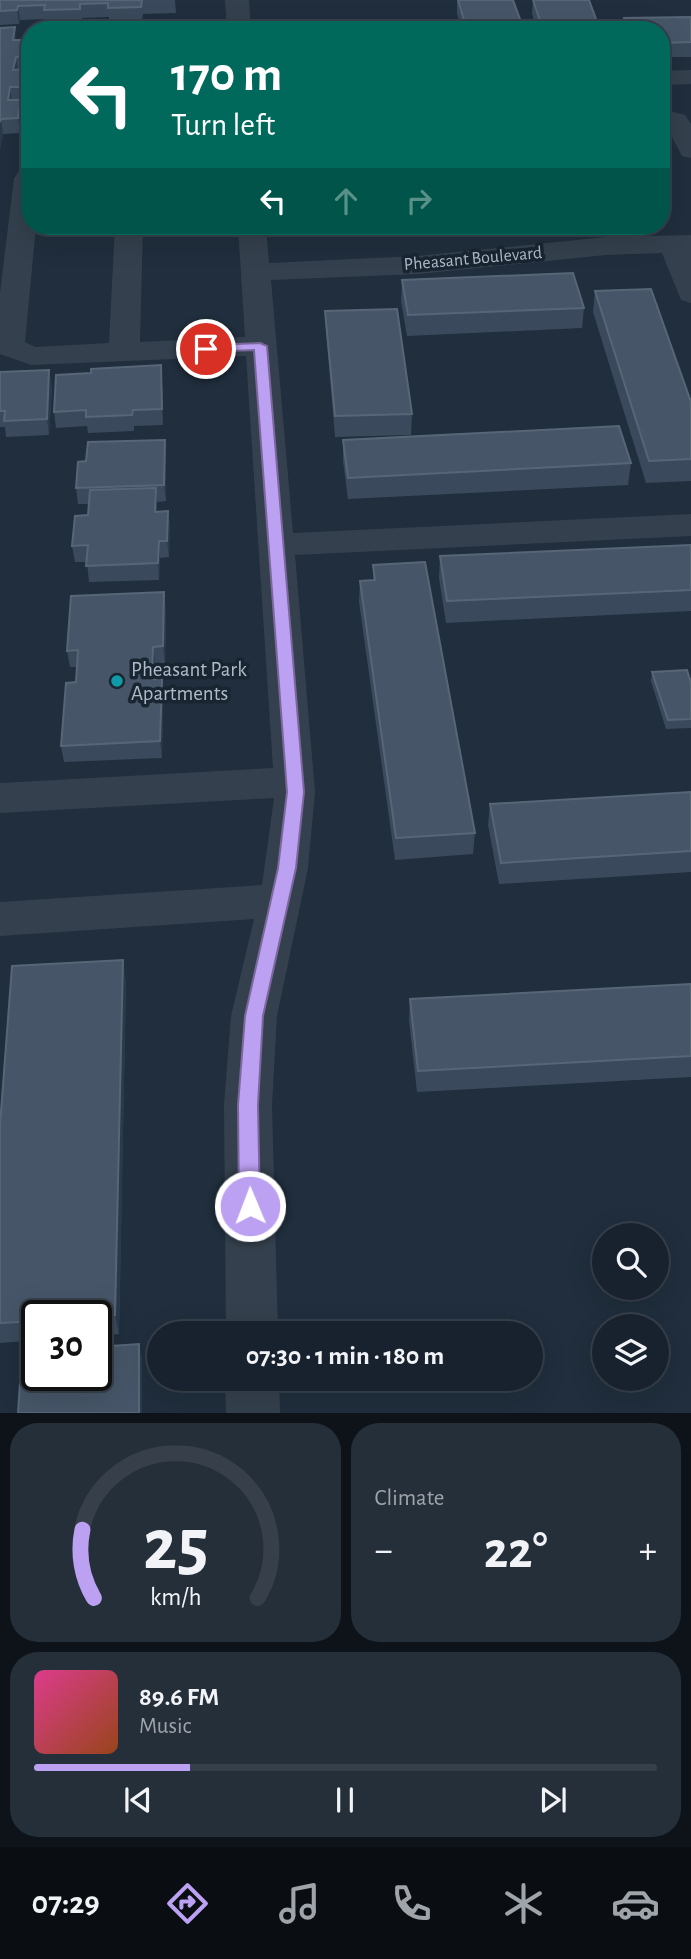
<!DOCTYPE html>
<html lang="en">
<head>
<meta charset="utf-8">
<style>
	body { margin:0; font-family:"Alegreya Sans",sans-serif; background:#252f3a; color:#f1f3f6; height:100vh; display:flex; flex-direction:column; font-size:26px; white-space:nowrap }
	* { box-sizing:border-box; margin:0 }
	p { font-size:23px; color:#9fa4aa }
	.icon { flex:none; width:38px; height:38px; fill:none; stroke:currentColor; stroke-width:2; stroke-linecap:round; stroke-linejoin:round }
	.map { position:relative; height:1413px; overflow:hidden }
	.sheet { display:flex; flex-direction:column; gap:10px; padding:10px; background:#0d1319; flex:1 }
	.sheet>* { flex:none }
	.top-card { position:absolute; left:21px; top:21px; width:649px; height:214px; border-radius:28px; box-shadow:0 7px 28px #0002,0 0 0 2px #363f4a; background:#00695c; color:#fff; overflow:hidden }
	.tools { position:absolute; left:592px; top:1223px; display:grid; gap:14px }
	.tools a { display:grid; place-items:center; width:77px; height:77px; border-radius:50%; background:#18222e; box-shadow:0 7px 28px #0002,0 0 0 2px #363f4a; font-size:35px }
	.speed { position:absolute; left:21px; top:1300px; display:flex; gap:14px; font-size:35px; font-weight:700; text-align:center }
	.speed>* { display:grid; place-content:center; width:91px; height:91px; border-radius:50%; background:#18222e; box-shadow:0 7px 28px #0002,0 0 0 2px #363f4a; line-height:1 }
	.speed .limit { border:4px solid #111; border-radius:10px; background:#fff; color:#111 }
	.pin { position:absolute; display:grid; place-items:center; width:60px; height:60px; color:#fff; margin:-30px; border:4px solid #fff; border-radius:50%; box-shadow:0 2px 7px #0007 }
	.me { position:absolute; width:77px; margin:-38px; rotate:359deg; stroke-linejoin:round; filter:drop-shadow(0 0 5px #0008) }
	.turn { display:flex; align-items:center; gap:24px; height:147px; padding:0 35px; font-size:32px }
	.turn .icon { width:91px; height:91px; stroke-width:2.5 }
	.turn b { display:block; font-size:49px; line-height:60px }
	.lanes { display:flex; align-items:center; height:66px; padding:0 35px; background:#0003; justify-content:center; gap:35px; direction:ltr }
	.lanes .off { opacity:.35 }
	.big { font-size:52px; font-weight:600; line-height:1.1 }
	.sheet .widget { flex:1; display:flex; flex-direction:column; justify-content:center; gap:10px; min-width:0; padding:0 24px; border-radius:28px; background:#252f3a }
	.sheet .dial { align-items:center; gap:0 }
	.dial svg { height:182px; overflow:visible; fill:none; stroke:#363f4a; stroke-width:7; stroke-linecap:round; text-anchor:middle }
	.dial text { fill:#f1f3f6; stroke:none }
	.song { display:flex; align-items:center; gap:21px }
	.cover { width:84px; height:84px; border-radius:10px; background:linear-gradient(135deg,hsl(330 70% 55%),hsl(20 70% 35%)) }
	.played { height:7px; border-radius:4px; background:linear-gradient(90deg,#bca0f2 25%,#363f4a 25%) }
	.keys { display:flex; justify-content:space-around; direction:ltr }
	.heat { display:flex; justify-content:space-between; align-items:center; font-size:38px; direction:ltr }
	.sheet .tiles { flex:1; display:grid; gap:10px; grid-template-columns:1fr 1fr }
	.widget:last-child { grid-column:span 2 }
	.trip { position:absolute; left:147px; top:1321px; width:396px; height:70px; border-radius:35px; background:#18222e; box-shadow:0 7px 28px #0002,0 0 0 2px #363f4a; font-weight:600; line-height:70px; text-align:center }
	.tab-bar { display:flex; height:112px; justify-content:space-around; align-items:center; background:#0a0e12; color:#9fa4aa }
	.tab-bar .icon { width:49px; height:49px }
	.tab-bar .selected { color:#bca0f2 }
	.tab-bar b { font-size:32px; color:#f1f3f6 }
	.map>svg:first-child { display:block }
</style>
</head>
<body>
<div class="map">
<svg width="691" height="1413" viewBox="0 0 691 1413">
	<rect width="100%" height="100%" fill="#202e3d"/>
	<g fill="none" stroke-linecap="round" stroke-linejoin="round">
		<g fill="#34404d" fill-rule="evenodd">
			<path d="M225,0H249L251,30H227Z"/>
			<path d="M691,70V84L662,85V71Z"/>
			<path d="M662,109L685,115L691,124V158L682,156L666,126L662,125Z"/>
			<path d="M30,168V226H36L25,342L35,347L109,343L115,226H143L140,342L245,337L238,226H266L269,263L418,256L606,237L691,235V303L681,300L662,253L606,255L418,274L271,280L293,533L691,514V536L295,555L315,792L308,868L277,1016L272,1105L278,1334H226L224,1105L231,1016L254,919L0,936V902L262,885L274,798L0,813V783L273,768L246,356L31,365L0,354V293L14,178L20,170Z"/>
			<path d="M225,1379H279L280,1413H226Z"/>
		</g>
	</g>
	<g fill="#3a4a5c">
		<path d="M0,0H175L176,13L143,14L142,21L109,22V17L82,18L81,22L46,24L45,19L20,20L19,24L0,25Z"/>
		<path d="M457,0L524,30H462L457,14Z"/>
		<path d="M533,0L600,30H537L532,14Z"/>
		<path d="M691,17V57H662V30H623L624,18Z"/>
		<path d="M0,28L16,40H30V67L29,71H25L27,84L25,101H21L23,114L20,133L3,134L0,150Z"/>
		<path d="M662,168L670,190L668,205H662Z"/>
		<path d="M311,226H344L311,227Z"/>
		<path d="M402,280L584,308L582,328L407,336L401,301Z"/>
		<path d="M595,291L691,402V481L646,483L593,312Z"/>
		<path d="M325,311L412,414L411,435L335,437L326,332Z"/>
		<path d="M0,372L52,386L49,435L6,437L5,427H0Z"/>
		<path d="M162,381L163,425L134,426V431L88,433L87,426L56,428L54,412Z"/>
		<path d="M343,440L631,463L628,485L348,499L343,461Z"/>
		<path d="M166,456V501L157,502V512L168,511L170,527L169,557L160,558L159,580L89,582L87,562H75L72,546L88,515L89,504H78L76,488Z"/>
		<path d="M691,545V611L446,623L439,578L440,556Z"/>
		<path d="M373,565L475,833L473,854L395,860L359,602L360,581L373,580Z"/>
		<path d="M166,609L165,663H155L154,679L163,695L162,758L64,762L61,746L76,682L77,667H70L67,651Z"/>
		<path d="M652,672L691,683V728L666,729L651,681Z"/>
		<path d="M691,792V872L499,884L488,825L490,804Z"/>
		<path d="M126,981L119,1334L96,1336V1316H37V1340L0,1343V1125Z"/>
		<path d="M691,984V1077L417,1092L409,1020L410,999Z"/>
	</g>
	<g fill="#2a3a4b">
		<path d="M18,6L20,20L19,24L17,10Z"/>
		<path d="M15,27L16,41L13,40Z"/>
		<path d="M30,40V67L29,71L27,56Z"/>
		<path d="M16,57L18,71L13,70Z"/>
		<path d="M25,69L27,84L25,101L23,87Z"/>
		<path d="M10,87L12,101L8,100Z"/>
		<path d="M21,100L23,114L20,133L18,118Z"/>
		<path d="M1,119L3,134L0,150V122Z"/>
		<path d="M161,365L162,381L163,425L162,409Z"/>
		<path d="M49,370L52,386L49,435L47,419Z"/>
		<path d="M165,440L166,456V501L164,485Z"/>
		<path d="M156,488L157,504L156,528L155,512Z"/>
		<path d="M168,511L170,527L169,557L167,541Z"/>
		<path d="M159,541L160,558L159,580L158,563Z"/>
		<path d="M164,592L166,609L165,663L163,646Z"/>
		<path d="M153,647L155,663L154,696L152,679Z"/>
		<path d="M162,679L163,695L162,758L160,741Z"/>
		<path d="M123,960L126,981L119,1334L115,1315Z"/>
		<path d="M139,1344L142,1358V1413H139Z"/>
	</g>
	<g fill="#465668" stroke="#576677" stroke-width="2">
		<path d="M0,0H142L141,7L108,8V3L80,4V9L44,10L45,5L18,6L17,10L0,11Z"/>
		<path d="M458,0H513L524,30H467Z"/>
		<path d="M533,0H589L600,30H543Z"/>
		<path d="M691,17V42L662,43V30H628L624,18Z"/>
		<path d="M139,23V30H106V24Z"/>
		<path d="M442,26L443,30L290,29Z"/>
		<path d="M15,27L13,40H30L27,56L16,57L13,70L25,69L23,87H10L8,100H21L18,118L1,119L0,122V28Z"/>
		<path d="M662,168L670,190H662Z"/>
		<path d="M573,273L584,308L408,315L402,280Z"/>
		<path d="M651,289L691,402V459L649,461L595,291Z"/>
		<path d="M397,309L412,414L335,416L325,311Z"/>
		<path d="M161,365L162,409L133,410L132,415L86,417V410L54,412L56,375L91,373V369Z"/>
		<path d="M49,370L47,419L4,421L5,411H0V372Z"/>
		<path d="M619,426L631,463L348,478L343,440Z"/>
		<path d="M165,440L164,485L76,488L78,462L86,461L88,442Z"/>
		<path d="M156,488L155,512L168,511L167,541H159L158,563L86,566L88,545L72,546L75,516L88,515L90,490Z"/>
		<path d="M691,545V590L447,601L440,556Z"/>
		<path d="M425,562L475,833L396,838L360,581L375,580L373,565Z"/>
		<path d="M164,592L163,646L153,647L152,679H162L160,741L61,746L66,683L76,682L78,650L67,651L71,596Z"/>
		<path d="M687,670L691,683V719L668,720L652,672Z"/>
		<path d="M691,792V851L501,863L490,804Z"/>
		<path d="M123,960L115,1315L96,1316H37V1321L0,1323V1125L12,966Z"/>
		<path d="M691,984V1056L418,1071L410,999Z"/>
		<path d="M139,1344V1413H18L22,1353L37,1352V1376H96V1347Z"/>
	</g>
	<path fill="#bca0f2" stroke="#7a689d" stroke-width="2" d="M260,343L267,346L304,792L296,868L263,1016L258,1105L260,1206L257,1213L250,1216L242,1213L239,1206L238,1105L245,1016L278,868L287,792L254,350L206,352L200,349L206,345Z"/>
	<circle fill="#0f9aa8" stroke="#192531" stroke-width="2.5" cx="117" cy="681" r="7"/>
	<g text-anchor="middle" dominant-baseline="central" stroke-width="7" stroke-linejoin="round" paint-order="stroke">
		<g font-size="18" fill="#afbac9" stroke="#192531">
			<text transform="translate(473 259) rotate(-5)">Pheasant Boulevard</text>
		</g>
		<g font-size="21" fill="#afbac9" stroke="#192531" text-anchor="start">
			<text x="131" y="669">Pheasant Park<tspan x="131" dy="24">Apartments</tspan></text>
		</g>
	</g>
</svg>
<div class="tools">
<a><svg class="icon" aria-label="search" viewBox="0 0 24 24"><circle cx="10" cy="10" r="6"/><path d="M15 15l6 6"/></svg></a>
<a><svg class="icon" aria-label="layers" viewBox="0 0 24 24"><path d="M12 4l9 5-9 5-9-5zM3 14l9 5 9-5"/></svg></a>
</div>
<div class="speed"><div class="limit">30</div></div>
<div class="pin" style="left:206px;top:349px;background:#d93025"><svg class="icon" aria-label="arrive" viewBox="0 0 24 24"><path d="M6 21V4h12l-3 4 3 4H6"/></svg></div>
<svg class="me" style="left:250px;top:1206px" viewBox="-20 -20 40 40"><circle r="17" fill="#bca0f2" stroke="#fff" stroke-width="3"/><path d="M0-11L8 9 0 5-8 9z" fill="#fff"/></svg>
<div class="trip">07:30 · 1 min · 180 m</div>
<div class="top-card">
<div class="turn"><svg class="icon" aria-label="left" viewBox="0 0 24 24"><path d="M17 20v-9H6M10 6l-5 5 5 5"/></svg><div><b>170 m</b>Turn left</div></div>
<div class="lanes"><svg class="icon" aria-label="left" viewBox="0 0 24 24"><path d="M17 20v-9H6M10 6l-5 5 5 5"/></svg><svg class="icon off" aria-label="ahead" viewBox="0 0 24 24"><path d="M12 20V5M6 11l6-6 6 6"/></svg><svg class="icon off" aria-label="right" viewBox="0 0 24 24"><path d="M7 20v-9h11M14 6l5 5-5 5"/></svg></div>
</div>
</div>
<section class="sheet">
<div class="tiles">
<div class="widget dial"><svg viewBox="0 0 100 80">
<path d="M14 69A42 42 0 1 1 86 69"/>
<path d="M14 69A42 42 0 0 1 9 39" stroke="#bca0f2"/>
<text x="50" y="56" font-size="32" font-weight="700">25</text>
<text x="50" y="72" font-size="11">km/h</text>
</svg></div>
<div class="widget"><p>Climate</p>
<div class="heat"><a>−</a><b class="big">22°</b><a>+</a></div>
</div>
<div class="widget">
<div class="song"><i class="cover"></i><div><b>89.6 FM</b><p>Music</p></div></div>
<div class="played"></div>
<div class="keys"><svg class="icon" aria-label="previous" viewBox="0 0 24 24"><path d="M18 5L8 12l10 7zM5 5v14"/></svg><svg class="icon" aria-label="pause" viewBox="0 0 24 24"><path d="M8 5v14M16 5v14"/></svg><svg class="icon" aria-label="next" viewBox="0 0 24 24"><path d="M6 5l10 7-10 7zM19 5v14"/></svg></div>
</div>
</div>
</section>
<nav class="tab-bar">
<b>07:29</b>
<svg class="icon selected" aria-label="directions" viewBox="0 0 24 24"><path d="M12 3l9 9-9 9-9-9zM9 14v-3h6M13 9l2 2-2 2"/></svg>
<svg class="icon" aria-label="music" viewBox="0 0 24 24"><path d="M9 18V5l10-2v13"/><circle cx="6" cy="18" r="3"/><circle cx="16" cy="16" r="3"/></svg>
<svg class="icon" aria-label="phone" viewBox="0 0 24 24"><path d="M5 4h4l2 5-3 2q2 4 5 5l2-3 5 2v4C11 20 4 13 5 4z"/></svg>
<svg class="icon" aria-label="climate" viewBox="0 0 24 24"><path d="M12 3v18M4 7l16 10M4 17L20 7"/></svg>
<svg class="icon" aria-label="car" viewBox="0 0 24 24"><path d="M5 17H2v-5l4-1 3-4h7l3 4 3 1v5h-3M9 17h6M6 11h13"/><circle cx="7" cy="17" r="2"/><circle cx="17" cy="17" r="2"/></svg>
</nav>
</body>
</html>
